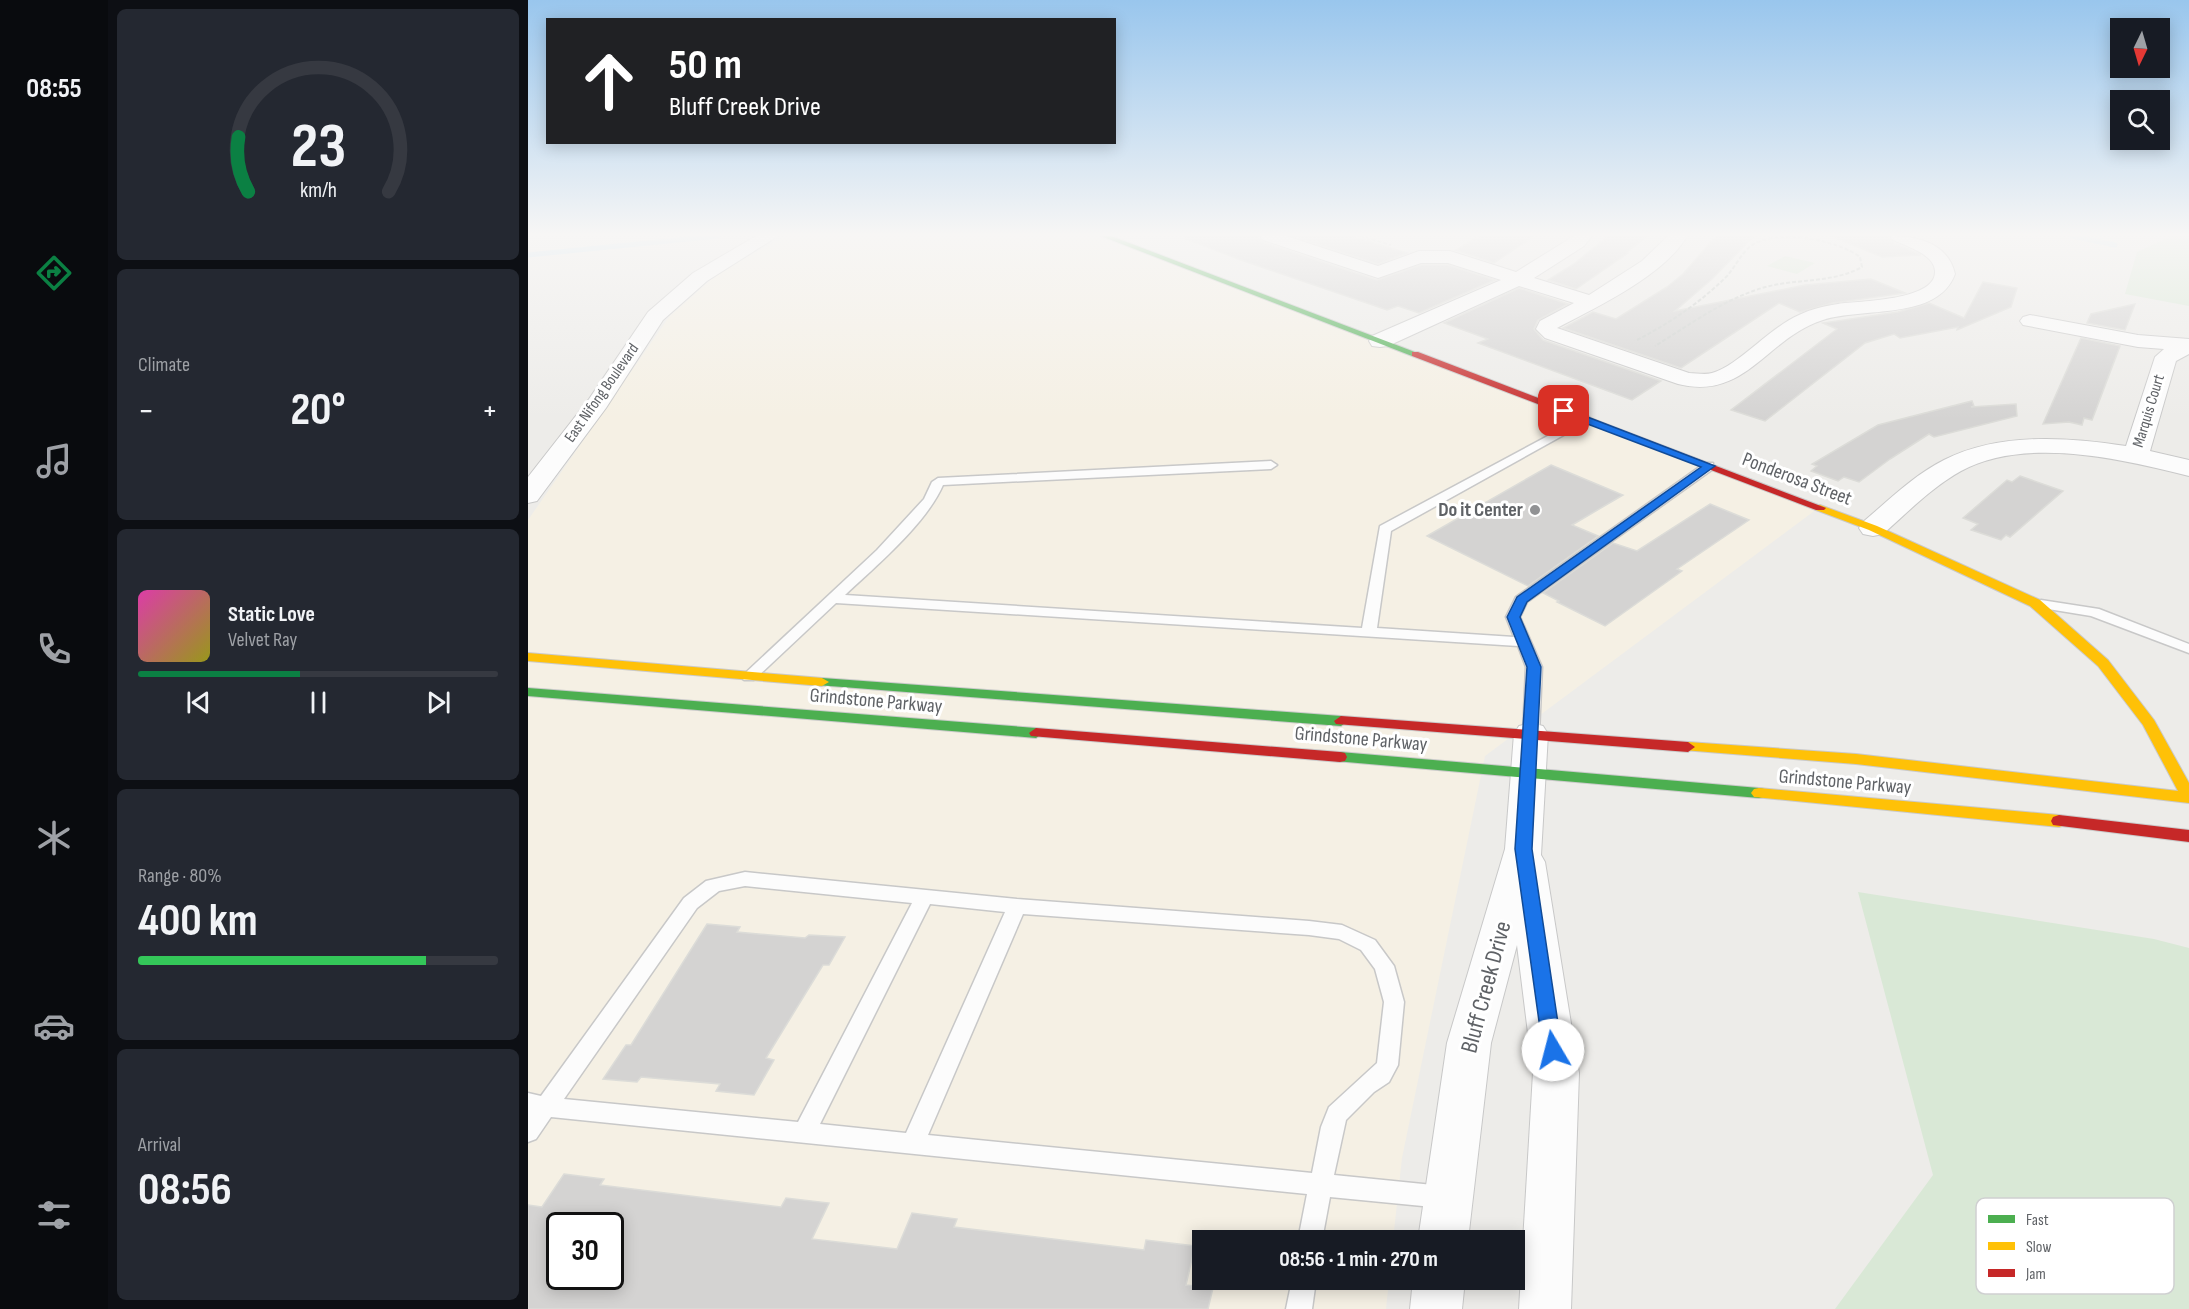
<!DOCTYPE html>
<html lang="en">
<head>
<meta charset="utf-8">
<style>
	body { margin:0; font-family:"Sofia Sans Condensed",sans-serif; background:#242831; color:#f1f3f6; height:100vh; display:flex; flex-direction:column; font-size:22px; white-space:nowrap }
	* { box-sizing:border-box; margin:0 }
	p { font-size:20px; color:#9ea1a6 }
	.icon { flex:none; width:33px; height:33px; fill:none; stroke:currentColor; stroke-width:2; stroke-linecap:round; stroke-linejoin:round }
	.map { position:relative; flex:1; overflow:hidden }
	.panel { display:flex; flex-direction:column; gap:9px; padding:9px; background:#0d0f14; width:420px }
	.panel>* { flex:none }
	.hud { position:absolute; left:18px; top:18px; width:570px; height:126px; border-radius:0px; box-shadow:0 3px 15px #0003; background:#202124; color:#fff; overflow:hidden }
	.needle { width:39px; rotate:185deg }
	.tools { position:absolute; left:1582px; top:18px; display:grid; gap:12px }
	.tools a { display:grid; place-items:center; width:60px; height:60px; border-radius:0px; background:#171b24; box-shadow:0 3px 15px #0003; font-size:30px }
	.speed { position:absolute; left:18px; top:1212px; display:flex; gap:12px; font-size:30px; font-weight:700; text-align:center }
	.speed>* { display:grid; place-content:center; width:78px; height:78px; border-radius:50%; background:#171b24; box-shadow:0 3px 15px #0003; line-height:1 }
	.speed .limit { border:3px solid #111; border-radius:9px; background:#fff; color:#111 }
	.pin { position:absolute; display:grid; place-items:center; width:51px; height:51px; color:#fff; margin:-26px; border-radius:12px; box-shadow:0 3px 9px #0006 }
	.me { position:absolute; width:66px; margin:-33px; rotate:352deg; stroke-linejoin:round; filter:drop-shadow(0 0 4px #0008) }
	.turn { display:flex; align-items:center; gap:21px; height:126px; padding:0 24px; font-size:27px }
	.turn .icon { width:78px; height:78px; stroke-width:2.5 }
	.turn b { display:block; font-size:42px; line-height:51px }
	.big { font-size:45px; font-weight:700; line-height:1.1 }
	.panel .tile { flex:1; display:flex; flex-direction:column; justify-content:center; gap:9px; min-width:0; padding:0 21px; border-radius:9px; background:#242831 }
	.panel .dial { align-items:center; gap:0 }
	.dial svg { height:156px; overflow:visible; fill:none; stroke:#363941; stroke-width:7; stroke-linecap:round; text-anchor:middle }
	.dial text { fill:#f1f3f6; stroke:none }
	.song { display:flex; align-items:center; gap:18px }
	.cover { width:72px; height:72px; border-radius:9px; background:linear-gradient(135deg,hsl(320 70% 55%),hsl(60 70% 35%)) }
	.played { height:6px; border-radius:3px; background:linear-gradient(90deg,#0b8043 45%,#363941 45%) }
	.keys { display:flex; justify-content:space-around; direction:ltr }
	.heat { display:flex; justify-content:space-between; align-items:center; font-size:33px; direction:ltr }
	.charge { height:9px; border-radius:4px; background:linear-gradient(90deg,#34c759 80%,#363941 0) }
	.trip { position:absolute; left:664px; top:1230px; width:333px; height:60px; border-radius:0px; background:#171b24; box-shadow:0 3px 15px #0003; font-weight:700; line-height:60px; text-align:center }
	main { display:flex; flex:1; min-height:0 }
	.tab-bar { display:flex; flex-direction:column; width:108px; justify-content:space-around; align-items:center; background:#090b0e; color:#9ea1a6 }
	.tab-bar .icon { width:42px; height:42px }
	.tab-bar .current { color:#0b8043 }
	.tab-bar b { font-size:27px; color:#f1f3f6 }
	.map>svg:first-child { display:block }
</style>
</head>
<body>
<main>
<nav class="tab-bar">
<b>08:55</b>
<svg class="icon current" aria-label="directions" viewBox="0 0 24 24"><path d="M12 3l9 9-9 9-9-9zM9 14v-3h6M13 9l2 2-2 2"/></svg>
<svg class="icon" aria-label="music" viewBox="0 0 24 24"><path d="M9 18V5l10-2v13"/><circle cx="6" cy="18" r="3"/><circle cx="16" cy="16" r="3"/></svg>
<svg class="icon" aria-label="phone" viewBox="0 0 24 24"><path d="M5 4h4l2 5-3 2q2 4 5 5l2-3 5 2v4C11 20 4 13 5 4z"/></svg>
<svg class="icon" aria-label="climate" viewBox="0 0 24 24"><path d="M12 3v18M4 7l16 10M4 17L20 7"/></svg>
<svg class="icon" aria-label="car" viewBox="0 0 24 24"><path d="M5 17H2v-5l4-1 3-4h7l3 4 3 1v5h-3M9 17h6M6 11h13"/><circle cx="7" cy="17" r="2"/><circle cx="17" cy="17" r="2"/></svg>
<svg class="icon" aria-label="filters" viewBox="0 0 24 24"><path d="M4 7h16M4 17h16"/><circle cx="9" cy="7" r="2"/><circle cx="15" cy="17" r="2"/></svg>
</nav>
<section class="panel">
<div class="tile dial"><svg viewBox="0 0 100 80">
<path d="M14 69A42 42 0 1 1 86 69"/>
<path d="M14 69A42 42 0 0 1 9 41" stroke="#0b8043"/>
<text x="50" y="56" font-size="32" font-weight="700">23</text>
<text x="50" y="72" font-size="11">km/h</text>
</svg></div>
<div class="tile"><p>Climate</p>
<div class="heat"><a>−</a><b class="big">20°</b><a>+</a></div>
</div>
<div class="tile">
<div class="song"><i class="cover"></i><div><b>Static Love</b><p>Velvet Ray</p></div></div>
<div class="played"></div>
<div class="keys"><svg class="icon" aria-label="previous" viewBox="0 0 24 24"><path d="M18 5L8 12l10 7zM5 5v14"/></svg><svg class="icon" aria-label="pause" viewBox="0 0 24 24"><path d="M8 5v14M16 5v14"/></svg><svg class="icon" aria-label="next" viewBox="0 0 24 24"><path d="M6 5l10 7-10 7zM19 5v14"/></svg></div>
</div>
<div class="tile"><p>Range · 80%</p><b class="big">400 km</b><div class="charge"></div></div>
<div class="tile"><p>Arrival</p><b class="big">08:56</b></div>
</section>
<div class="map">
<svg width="1661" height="1309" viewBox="0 0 1661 1309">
	<rect width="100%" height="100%" fill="#edece9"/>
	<path fill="#f5f0e4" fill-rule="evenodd" d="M258,236H581L1293,506L957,756L874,1158L865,1240H675V1280H861L858,1309H0V520L141,317L194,270ZM32,1226H82V1276H32Z"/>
	<g fill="#d9e8d6">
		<path d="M1643,236H1661V306L1597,294L1609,252Z"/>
		<path d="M1257,256L1287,263L1269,274L1239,266Z"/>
		<path d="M1330,892L1626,939L1661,948V1309H1307L1405,1175Z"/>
	</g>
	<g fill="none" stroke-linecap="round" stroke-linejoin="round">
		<g stroke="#c2e1f4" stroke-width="5">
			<path d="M1544,236L1587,245"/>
			<path d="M0,255L190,236"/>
		</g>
	</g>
	<g fill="#d4d3d2" stroke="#dcdcd8" stroke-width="1.5" fill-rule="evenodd">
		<path d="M658,236H730L734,242L849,280L893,265H920L967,280L891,313L870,306L859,310L713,260L658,239Z"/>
		<path d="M764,236H824L879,253L850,264Z"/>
		<path d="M951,236H1006L966,263L928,250Z"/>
		<path d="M1080,236H1119L1099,252L1100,253L1048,289L1020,280L1046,264Z"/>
		<path d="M1188,236H1226L1184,279L1147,311L1277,285L1343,279L1377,293L1305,303L1272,312L1251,303L1153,368L1035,328L1065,312L1088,319L1139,287L1155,274Z"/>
		<path d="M1303,236H1360L1364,242L1393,255L1354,257Z"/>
		<path d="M1455,282L1489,288L1483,307L1429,330L1430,327L1372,338L1366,334L1337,343L1237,421L1203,410L1309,329L1295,323L1370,312L1401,303L1436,318Z"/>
		<path d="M991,288L1040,304L1010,320L1006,329L1015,340L1133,381L1104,400L950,343L960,339L916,323Z"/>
		<path d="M1607,304L1597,330L1559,323L1563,314Z"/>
		<path d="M1553,338L1592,346L1564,420L1556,418L1554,425L1541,422L1515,424Z"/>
		<path d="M1444,401L1446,406L1443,407L1488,404L1489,416L1406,437L1401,434L1362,459L1331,482L1316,477L1310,481L1283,471L1289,466L1284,464L1350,425Z"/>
		<path d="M1023,465L1095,495L1044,525L1070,536L1000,586L899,536Z"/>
		<path d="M1492,476L1535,491L1482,537L1478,535L1473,540L1443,530L1450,524L1435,518L1479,480L1484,482Z"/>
		<path d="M1182,504L1221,520L1149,569L1154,571L1077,626L1029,602L1031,601L1015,593L1085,543L1109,551Z"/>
		<path d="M179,924L212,927L209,932L277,938L281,935L317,937L301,965H295L238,1058L246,1060L226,1095L188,1091L192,1084L113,1077L109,1082L75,1079L98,1045H103Z"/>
		<path d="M36,1174L76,1179L72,1185L253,1207L258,1198L301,1203L284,1239L369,1249L384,1213L429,1219L426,1227L616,1250L618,1240L667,1246L658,1285L685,1288L680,1309H0V1205L14,1207ZM32,1226H82V1276H32Z"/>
	</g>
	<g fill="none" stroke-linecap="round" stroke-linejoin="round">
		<defs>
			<g id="lane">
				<path d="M1057,416L1061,417V421L863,531L849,628L986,637L978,617L988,597L1177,463H1185V469L999,602L992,617L1014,667L1011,734L1009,738H997L995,734L998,667L990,646L308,603L226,680H216L213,677L349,550L396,499L404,482L410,478L743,461L749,465L743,469L415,485C398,524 348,566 317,595L834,628L852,526Z"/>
				<path d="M1513,600L1571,609L1661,644V653L1563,616L1508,607L1506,604Z"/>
				<path d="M217,872L489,899L781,921L814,925L847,940L866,966L876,1002L870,1065L861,1082L846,1092L818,1120L806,1175L915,1186L923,1189L927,1197L923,1205L915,1208L802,1197L794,1240H770L779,1194L23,1117L8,1139L0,1142V1093L13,1096L156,898L178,881ZM217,886L384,903L270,1122L36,1099L169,908L191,891ZM402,904L477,912L378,1133L292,1124ZM495,914L781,935L811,939L833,950L847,969L856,1002L849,1063L801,1107L793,1127L784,1173L400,1135Z"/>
				<path d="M764,1280H788L784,1309H758Z"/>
			</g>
			<g id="street">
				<path d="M228,236H250L179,281L135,320L78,408L9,501L0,503V477L61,399L120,312L165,273Z"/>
				<path d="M732,236H758L850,266L891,251H922L988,272L1046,236H1064L1056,246L1006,278L1061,295L1114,261L1140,236H1159C1137,275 1069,307 1029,328L1161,373C1168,373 1177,375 1184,373C1210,366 1241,328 1271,315C1283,309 1297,306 1310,304C1331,301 1409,301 1407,271C1406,254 1378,246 1365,240L1362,236C1389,236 1420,243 1427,274C1410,321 1334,307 1295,320C1238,338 1218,401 1150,384L1017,338L1008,329L1012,321L1046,303L991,286L860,346L852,347L844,346L841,341L844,336L973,280L920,263H893L850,278L735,240Z"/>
				<path d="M1502,315L1610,335L1661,339V354L1648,361L1622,451L1661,460V476C1594,459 1497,436 1433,471C1404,487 1380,512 1355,534L1345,536L1335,534L1331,528L1335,522C1361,500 1386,475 1416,460C1471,432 1540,437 1598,446L1627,357L1636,349L1610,347L1495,325L1492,321L1495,317Z"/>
				<path d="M1003,723L1015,726L1020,734L1013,855L1017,862L1051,1073L1043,1309H991L1005,1073L989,945L963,1043L940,1240H890L919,1043L977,849L986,734L991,726Z"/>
				<path d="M885,1280H937L934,1309H882Z"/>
			</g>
			<g id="fast">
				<path d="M573,236H583L892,354L884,356Z"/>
				<path d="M294,678L813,716L820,721L813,726L289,685L287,682L289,679Z"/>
				<path d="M0,688L508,728L515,733L508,738L0,696Z"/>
				<path d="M812,752L1231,788L1236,789L1239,793L1236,797L1231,798L807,761L805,757L807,753Z"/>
			</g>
			<g id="slow">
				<path d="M1292,505L1349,526L1512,600L1580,660L1626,720L1661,783V803L1328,764L1155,750L1153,747L1160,742L1328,754L1650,791L1615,725L1570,666L1502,606L1341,530L1288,510V506Z"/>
				<path d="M0,653L294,678L301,682L294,686L0,661Z"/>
				<path d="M1231,788L1531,815L1537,817L1539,821L1537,825L1531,827L1226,797L1223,793L1226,789Z"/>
			</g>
			<g id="jam">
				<path d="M884,352H890L1298,508L1296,510H1288L884,356Z"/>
				<path d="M813,716L1160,742L1167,747L1160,752L808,724L806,721Z"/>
				<path d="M508,728L812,752L817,753L819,757L817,761L812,762L503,736L501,733Z"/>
				<path d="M1531,815L1661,830V842L1525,825L1523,821L1525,817Z"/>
			</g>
		</defs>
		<use href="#lane" stroke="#c8c8c8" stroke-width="3"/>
		<use href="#street" stroke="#c8c8c8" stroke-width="2"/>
		<use href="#fast" stroke="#cacaca" stroke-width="2"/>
		<use href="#slow" stroke="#cacaca" stroke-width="2"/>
		<use href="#jam" stroke="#cacaca" stroke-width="2"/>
		<g stroke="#cacecb" stroke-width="2" stroke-dasharray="4 2" stroke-linecap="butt">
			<path d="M832,236L863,245"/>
			<path d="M1109,340C1142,323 1173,302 1199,276C1208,266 1214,251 1226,244C1252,229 1309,240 1332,257L1334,267C1303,284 1267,278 1234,288C1195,300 1161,325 1127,346"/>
		</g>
		<use href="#lane" fill="#fcfcfc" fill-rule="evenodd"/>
		<use href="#street" fill="#fcfcfc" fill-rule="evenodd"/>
		<use href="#fast" fill="#4caf50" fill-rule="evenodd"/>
		<use href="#slow" fill="#ffc107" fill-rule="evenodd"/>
		<use href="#jam" fill="#c62828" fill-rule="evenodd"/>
	</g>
	<linearGradient id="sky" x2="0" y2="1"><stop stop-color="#99c6ed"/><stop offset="0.56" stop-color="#f7f6f5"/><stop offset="1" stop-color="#f7f6f5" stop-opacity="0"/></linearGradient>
	<rect width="1661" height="419" fill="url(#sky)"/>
	<path fill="#1a73e8" stroke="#114b97" stroke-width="1.5" d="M1036,408L1187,466L999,602L992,617L1013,667L1004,849L1034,1050L1032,1056L1025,1059L1018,1056L1015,1050L987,849L999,667L979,617L989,597L1173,467L1033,414V409Z"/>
	<circle fill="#919294" stroke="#fff" stroke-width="2" cx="1007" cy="510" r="6"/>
	<g text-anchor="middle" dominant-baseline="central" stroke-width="6" stroke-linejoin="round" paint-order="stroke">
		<g font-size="16" fill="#5f6266" stroke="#fff">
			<text transform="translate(74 393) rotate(-55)">East Nifong Boulevard</text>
			<text transform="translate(1621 411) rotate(-73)">Marquis Court</text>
		</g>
		<g font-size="20" fill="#5f6266" stroke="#fff">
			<text transform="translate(1269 479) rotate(21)">Ponderosa Street</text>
			<text transform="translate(348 701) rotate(5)">Grindstone Parkway</text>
			<text transform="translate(833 739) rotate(5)">Grindstone Parkway</text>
			<text transform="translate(1317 782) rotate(5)">Grindstone Parkway</text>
		</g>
		<g font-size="20" font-weight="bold" fill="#5f6266" stroke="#fff" text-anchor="end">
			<text x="995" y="510">Do it Center</text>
		</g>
		<g font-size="24" fill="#5f6266" stroke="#fff">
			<text transform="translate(958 987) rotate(-75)">Bluff Creek Drive</text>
		</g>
	</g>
	<rect x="1448" y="1198" width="198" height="96" rx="9" fill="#fff" stroke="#cfd0d1" stroke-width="1.5"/>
	<rect x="1460" y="1215" width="27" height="8" fill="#4caf50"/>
	<rect x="1460" y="1242" width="27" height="8" fill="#ffc107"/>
	<rect x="1460" y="1269" width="27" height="8" fill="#c62828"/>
	<g font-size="16" fill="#5f6266">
		<text x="1498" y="1225">Fast</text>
		<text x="1498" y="1252">Slow</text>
		<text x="1498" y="1279">Jam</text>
	</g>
</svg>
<div class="tools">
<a><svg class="needle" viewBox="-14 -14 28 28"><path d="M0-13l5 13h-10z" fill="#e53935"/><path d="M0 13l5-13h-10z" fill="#9ea1a6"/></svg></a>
<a><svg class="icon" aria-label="search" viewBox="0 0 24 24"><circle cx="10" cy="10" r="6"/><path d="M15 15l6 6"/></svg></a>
</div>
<div class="speed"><div class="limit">30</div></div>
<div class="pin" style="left:1036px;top:411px;background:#d93025"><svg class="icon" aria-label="arrive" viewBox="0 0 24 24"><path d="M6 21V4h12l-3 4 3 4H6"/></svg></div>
<svg class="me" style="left:1025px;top:1050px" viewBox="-20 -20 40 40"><circle r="19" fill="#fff"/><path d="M0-13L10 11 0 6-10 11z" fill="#1a73e8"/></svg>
<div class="trip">08:56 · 1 min · 270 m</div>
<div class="hud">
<div class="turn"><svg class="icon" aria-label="ahead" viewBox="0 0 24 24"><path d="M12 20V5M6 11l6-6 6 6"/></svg><div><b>50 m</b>Bluff Creek Drive</div></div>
</div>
</div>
</main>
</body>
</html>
